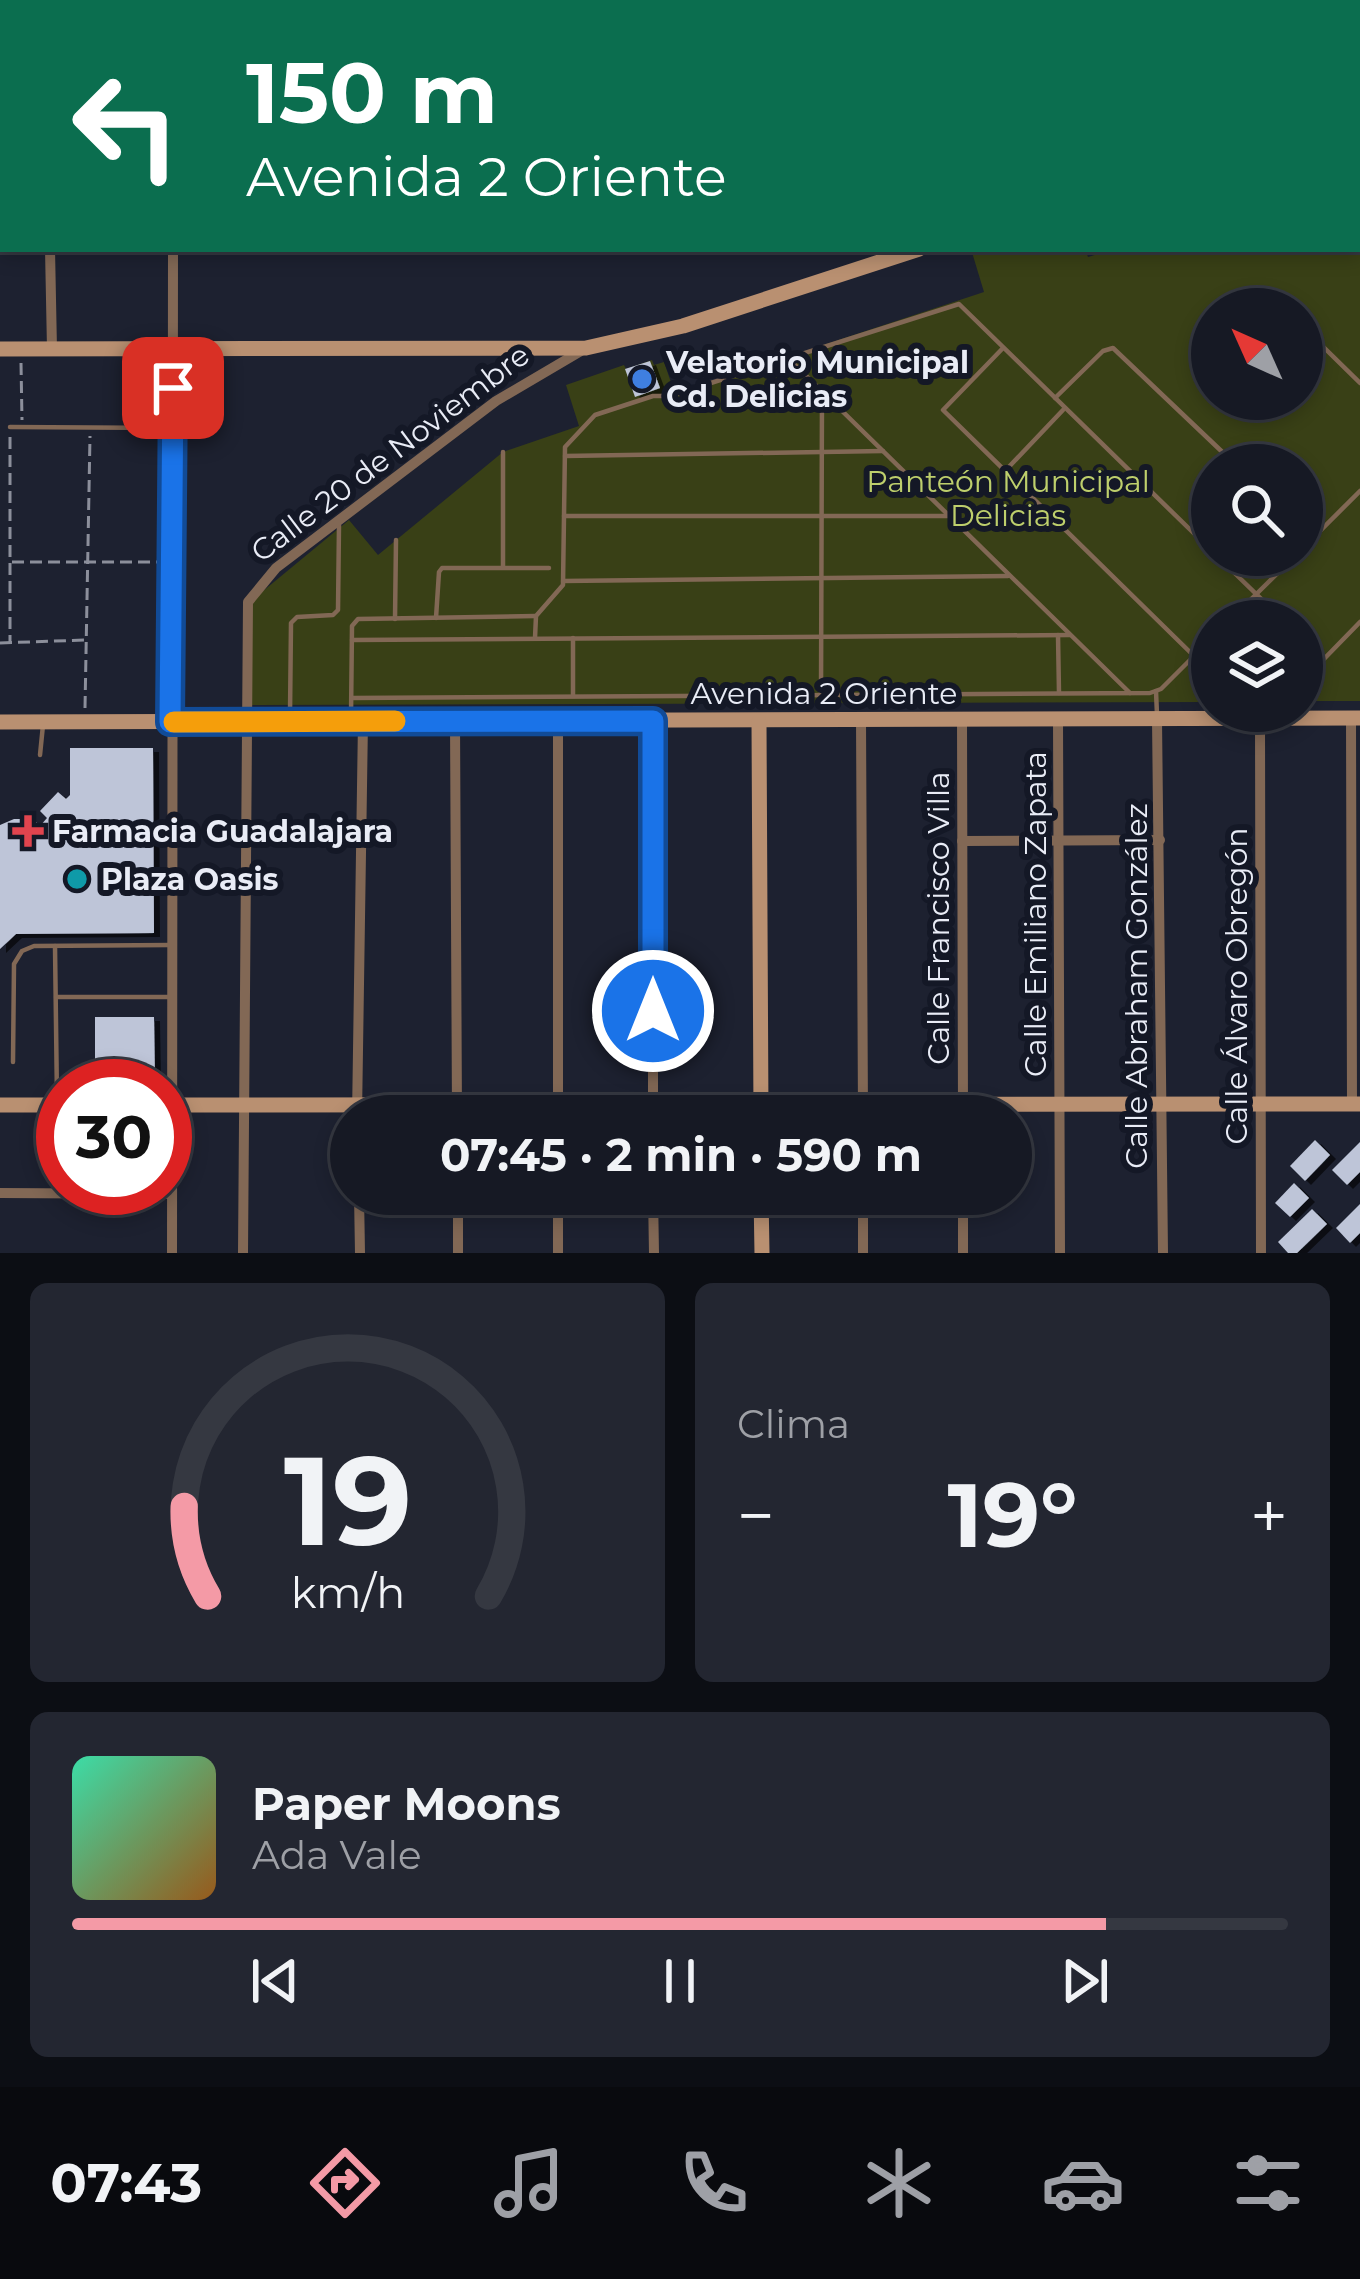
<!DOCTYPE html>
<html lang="es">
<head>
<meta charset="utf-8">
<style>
	body { margin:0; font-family:Montserrat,sans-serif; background:#232631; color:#f1f3f6; height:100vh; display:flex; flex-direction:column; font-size:45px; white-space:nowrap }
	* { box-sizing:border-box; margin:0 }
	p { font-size:39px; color:#9ea0a6 }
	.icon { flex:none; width:66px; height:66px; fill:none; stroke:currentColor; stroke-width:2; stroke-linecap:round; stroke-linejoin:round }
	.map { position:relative; height:1253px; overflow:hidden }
	.panel { display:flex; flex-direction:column; gap:30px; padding:30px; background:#0c0e14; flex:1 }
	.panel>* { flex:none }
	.hud { position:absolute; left:0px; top:0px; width:1362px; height:252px; box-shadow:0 6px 18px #0003,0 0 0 3px #353841; background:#0b6e4f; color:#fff; overflow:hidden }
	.needle { width:78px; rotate:315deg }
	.fabs { position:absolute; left:1191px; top:288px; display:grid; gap:24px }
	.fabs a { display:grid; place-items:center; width:132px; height:132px; border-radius:50%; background:#161924; box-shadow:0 6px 18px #0003,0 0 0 3px #353841; font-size:60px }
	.speed { position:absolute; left:36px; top:1059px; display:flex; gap:24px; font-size:60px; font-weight:700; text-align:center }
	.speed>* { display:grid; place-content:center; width:156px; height:156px; border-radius:50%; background:#161924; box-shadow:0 6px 18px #0003,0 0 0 3px #353841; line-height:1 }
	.speed .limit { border:18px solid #d22; background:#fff; color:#111 }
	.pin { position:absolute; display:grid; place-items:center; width:102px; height:102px; color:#fff; margin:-51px; border-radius:24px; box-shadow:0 6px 18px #0006 }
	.me { position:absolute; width:132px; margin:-66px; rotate:0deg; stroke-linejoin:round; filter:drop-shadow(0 0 9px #0008) }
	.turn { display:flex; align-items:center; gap:42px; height:252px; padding:0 48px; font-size:54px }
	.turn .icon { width:156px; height:156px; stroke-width:2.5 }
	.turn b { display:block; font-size:84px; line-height:102px }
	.big { font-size:90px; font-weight:700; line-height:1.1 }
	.panel .tile { flex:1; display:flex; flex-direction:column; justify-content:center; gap:18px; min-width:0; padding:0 42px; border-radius:18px; background:#232631 }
	.panel .dial { align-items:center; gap:0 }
	.dial svg { height:312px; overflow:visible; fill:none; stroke:#353841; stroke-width:7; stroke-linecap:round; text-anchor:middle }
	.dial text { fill:#f1f3f6; stroke:none }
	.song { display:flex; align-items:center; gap:36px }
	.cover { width:144px; height:144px; border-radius:18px; background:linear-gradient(135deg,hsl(160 70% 55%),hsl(30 70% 35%)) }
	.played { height:12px; border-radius:6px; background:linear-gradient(90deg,#f49aa6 85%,#353841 85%) }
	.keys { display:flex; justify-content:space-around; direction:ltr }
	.heat { display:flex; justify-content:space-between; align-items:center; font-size:66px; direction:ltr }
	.panel .tiles { flex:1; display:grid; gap:30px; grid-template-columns:1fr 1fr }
	.tile:last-child { grid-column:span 2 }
	.trip { position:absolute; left:330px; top:1095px; width:702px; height:120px; border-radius:60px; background:#161924; box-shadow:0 6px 18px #0003,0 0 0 3px #353841; font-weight:700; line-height:120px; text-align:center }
	.dock { display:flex; height:192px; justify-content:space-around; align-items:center; background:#090a0e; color:#9ea0a6 }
	.dock .icon { width:84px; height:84px }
	.dock .active { color:#f49aa6 }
	.dock b { font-size:54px; color:#f1f3f6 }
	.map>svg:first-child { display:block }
</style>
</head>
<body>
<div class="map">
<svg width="1360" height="1253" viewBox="0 0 1360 1253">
	<defs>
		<filter id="shadow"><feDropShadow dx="6" dy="4" stdDeviation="0" flood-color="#0009"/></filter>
	</defs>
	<rect width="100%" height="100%" fill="#1d2130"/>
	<path fill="#394016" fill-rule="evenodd" d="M1360,168V701H1302V621H1212V702L251,705V601L349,520L378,555L503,452L579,426L566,385L624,365L626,369L652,360L654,365L664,362L675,394L984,292L971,249H1085L1088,257L1114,249H1359ZM1212,309H1302V399H1212ZM1212,465H1302V555H1212Z"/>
	<g fill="#bec5d8" filter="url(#shadow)">
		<path d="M650,361L660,388L635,397L625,369Z"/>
		<path d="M70,748H153L154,933L16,934L0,949V825L14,819H33L40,826L47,818L40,811L58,792L66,799L70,795Z"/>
		<path d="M95,1017H154L155,1081H95Z"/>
		<path d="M1315,1140L1330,1155L1305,1181L1290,1166Z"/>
		<path d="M1360,1142V1172L1347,1185L1332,1170Z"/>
		<path d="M1294,1183L1309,1198L1290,1217L1275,1203Z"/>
		<path d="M1360,1204V1233L1350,1243L1336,1228Z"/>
		<path d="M1312,1209L1327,1224L1297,1253H1288L1278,1242Z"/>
	</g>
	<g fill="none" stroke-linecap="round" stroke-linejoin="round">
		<g stroke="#8c8f9b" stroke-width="3" stroke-dasharray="12 6" stroke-linecap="butt">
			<path d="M21,363L22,420"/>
			<path d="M10,437V643"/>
			<path d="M12,562H159"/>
			<path d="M0,643L84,640"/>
			<path d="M85,708L90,436"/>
		</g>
		<g stroke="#826855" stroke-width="4.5">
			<path d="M1302,326L1360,383"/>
			<path d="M1003,348L943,410L1194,656"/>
			<path d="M788,358L1130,693"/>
			<path d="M1055,398L1103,351L1113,348L1236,465"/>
			<path d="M10,427L172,428"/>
			<path d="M565,456L883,451"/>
			<path d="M1005,471L1063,410"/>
			<path d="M564,516H948"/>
			<path d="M1302,549L1360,491"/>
			<path d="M1216,555L1284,621"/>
			<path d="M503,567V452"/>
			<path d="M563,581L1008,576"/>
			<path d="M436,618L439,572L442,568H549"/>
			<path d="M395,619L396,540"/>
			<path d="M1229,621L1296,555"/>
			<path d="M1058,635L1059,693"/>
			<path d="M535,638L536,616L563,585L565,447L595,415L653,396H670L959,304L1212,551"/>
			<path d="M573,638V696"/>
			<path d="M1302,639L1323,660L1360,622"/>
			<path d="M352,640L1070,635"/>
			<path d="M1156,691L1157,715"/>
			<path d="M821,695L822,394"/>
			<path d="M352,698L1150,693L1161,689L1212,638"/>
			<path d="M290,714L291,623L297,617L333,615L338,610L339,525"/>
			<path d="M351,716L352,626L358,619L535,616"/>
			<path d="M40,755L43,725"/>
			<path d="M55,946L57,1100"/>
			<path d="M56,997H170"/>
			<path d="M13,1062L14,964L22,951L34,946L171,945"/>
		</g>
		<g stroke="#826855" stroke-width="10">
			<path d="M173,0V3"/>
			<path d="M528,3L529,0"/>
			<path d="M50,249L52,349"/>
			<path d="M1351,718L1352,1104"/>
			<path d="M861,719L863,1116"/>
			<path d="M962,719L963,1116"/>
			<path d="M1058,719L1060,1253"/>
			<path d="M1157,719L1163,1253"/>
			<path d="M1260,719L1261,1253"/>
			<path d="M455,721L457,1116"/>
			<path d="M962,841L1160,840"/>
			<path d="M357,1116L363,721"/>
			<path d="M558,1116V721"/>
			<path d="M653,1116V721"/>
			<path d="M0,1193L172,1194"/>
			<path d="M359,1194L360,1253"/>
			<path d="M458,1194V1253"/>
			<path d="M653,1194L654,1253"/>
			<path d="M863,1194V1253"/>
			<path d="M963,1194V1253"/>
			<path d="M172,1253L173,249"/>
			<path d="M243,1253L248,602L276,568L496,401L581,351"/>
			<path d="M558,1253V1194"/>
		</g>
		<g stroke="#b99071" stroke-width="15">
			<path d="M0,349L586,348L683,326L919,249"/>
			<path d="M0,722L1360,718"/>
			<path d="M759,722L761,1116"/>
			<path d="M0,1105H63"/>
			<path d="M165,1105L1360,1104"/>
			<path d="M761,1194L762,1253"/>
		</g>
		<g stroke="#e4af87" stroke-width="16">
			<path d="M1156,0L1172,3"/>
			<path d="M1266,0L1280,3"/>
			<path d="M1359,26H1360"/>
			<path d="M1359,40H1360"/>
		</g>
		<defs>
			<g id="rail">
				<path d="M759,0L773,3"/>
				<path d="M1276,3L1281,0"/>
			</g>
		</defs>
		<use href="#rail" stroke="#d3d6e1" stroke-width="9"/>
		<use href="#rail" stroke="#141826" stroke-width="4.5" stroke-dasharray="14" stroke-linecap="butt"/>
	</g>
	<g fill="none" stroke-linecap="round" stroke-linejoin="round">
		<defs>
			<path id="route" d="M173,388L170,722L653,721V1011"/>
		</defs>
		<use href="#route" stroke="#114b97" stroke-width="30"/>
		<use href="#route" stroke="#1a73e8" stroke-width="21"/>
		<path stroke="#f59e0b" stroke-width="21" d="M174,722L395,721"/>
	</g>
	<circle fill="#3f7fe0" stroke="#141826" stroke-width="4.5" cx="642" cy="379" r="12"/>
	<path fill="#e0444e" stroke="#141826" stroke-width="4.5" d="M22 813h12v12h12v12h-12v12h-12v-12h-12v-12h12z"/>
	<circle fill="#0f9aa8" stroke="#141826" stroke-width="4.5" cx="77" cy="879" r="12"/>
	<g text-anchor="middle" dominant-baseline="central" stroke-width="12" stroke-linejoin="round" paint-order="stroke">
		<g font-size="30" font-weight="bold" fill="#e9ecf6" stroke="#141826" text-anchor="start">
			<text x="666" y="362">Velatorio Municipal<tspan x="666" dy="34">Cd. Delicias</tspan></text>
			<text x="52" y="831">Farmacia Guadalajara</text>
			<text x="101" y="879">Plaza Oasis</text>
		</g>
		<g font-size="30" fill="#e9ecf6" stroke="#141826">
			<text transform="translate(390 453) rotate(-37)">Calle 20 de Noviembre</text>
			<text x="824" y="693">Avenida 2 Oriente</text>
			<text transform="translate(1035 914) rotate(-90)">Calle Emiliano Zapata</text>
			<text transform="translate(938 918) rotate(-90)">Calle Francisco Villa</text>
			<text transform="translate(1136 986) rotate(-90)">Calle Abraham González</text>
			<text transform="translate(1236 986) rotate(-90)">Calle Álvaro Obregón</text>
		</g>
		<g font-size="30" fill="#becf6c" stroke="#141826">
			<text x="1008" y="481">Panteón Municipal<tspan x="1008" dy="34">Delicias</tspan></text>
		</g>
	</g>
</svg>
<div class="fabs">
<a><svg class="needle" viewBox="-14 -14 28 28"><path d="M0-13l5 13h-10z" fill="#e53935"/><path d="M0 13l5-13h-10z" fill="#9ea0a6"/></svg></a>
<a><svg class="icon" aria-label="search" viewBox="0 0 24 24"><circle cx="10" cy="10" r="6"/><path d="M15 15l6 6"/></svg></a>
<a><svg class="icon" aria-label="layers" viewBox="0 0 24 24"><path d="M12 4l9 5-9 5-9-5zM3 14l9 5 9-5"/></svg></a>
</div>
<div class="speed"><div class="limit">30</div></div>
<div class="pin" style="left:173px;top:388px;background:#d93025"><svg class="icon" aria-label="arrive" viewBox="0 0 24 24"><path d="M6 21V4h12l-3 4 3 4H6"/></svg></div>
<svg class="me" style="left:653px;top:1011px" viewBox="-20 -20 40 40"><circle r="17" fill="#1a73e8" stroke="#fff" stroke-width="3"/><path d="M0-11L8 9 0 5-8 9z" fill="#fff"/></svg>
<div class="trip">07:45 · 2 min · 590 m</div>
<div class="hud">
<div class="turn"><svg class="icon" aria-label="left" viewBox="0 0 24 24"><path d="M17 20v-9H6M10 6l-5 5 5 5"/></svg><div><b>150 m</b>Avenida 2 Oriente</div></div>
</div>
</div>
<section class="panel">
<div class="tiles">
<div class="tile dial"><svg viewBox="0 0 100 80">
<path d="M14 69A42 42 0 1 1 86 69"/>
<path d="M14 69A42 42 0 0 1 8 46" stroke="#f49aa6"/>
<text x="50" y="56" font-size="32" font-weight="700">19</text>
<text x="50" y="72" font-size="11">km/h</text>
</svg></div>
<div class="tile"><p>Clima</p>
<div class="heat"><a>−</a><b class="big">19°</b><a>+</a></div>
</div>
<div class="tile">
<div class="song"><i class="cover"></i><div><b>Paper Moons</b><p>Ada Vale</p></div></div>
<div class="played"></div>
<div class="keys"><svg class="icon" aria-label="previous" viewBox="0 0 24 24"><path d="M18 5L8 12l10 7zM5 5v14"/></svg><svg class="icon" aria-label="pause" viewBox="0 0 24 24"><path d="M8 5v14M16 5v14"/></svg><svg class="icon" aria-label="next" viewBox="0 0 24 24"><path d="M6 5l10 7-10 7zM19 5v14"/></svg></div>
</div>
</div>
</section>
<nav class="dock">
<b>07:43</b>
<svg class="icon active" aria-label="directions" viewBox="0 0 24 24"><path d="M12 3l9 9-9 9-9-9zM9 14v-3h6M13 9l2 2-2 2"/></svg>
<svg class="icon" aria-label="music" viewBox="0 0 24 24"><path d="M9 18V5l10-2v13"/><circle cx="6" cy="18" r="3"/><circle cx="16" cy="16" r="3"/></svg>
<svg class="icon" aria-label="phone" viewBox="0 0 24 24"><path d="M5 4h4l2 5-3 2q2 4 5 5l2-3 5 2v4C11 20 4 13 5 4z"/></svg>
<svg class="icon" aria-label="climate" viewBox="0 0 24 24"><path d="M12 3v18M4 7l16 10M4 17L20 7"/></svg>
<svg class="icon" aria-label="car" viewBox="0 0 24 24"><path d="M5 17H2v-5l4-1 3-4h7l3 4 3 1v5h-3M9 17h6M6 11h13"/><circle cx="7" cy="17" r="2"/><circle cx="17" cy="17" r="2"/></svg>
<svg class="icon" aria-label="filters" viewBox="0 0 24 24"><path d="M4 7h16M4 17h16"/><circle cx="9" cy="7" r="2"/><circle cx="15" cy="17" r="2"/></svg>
</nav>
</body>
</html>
